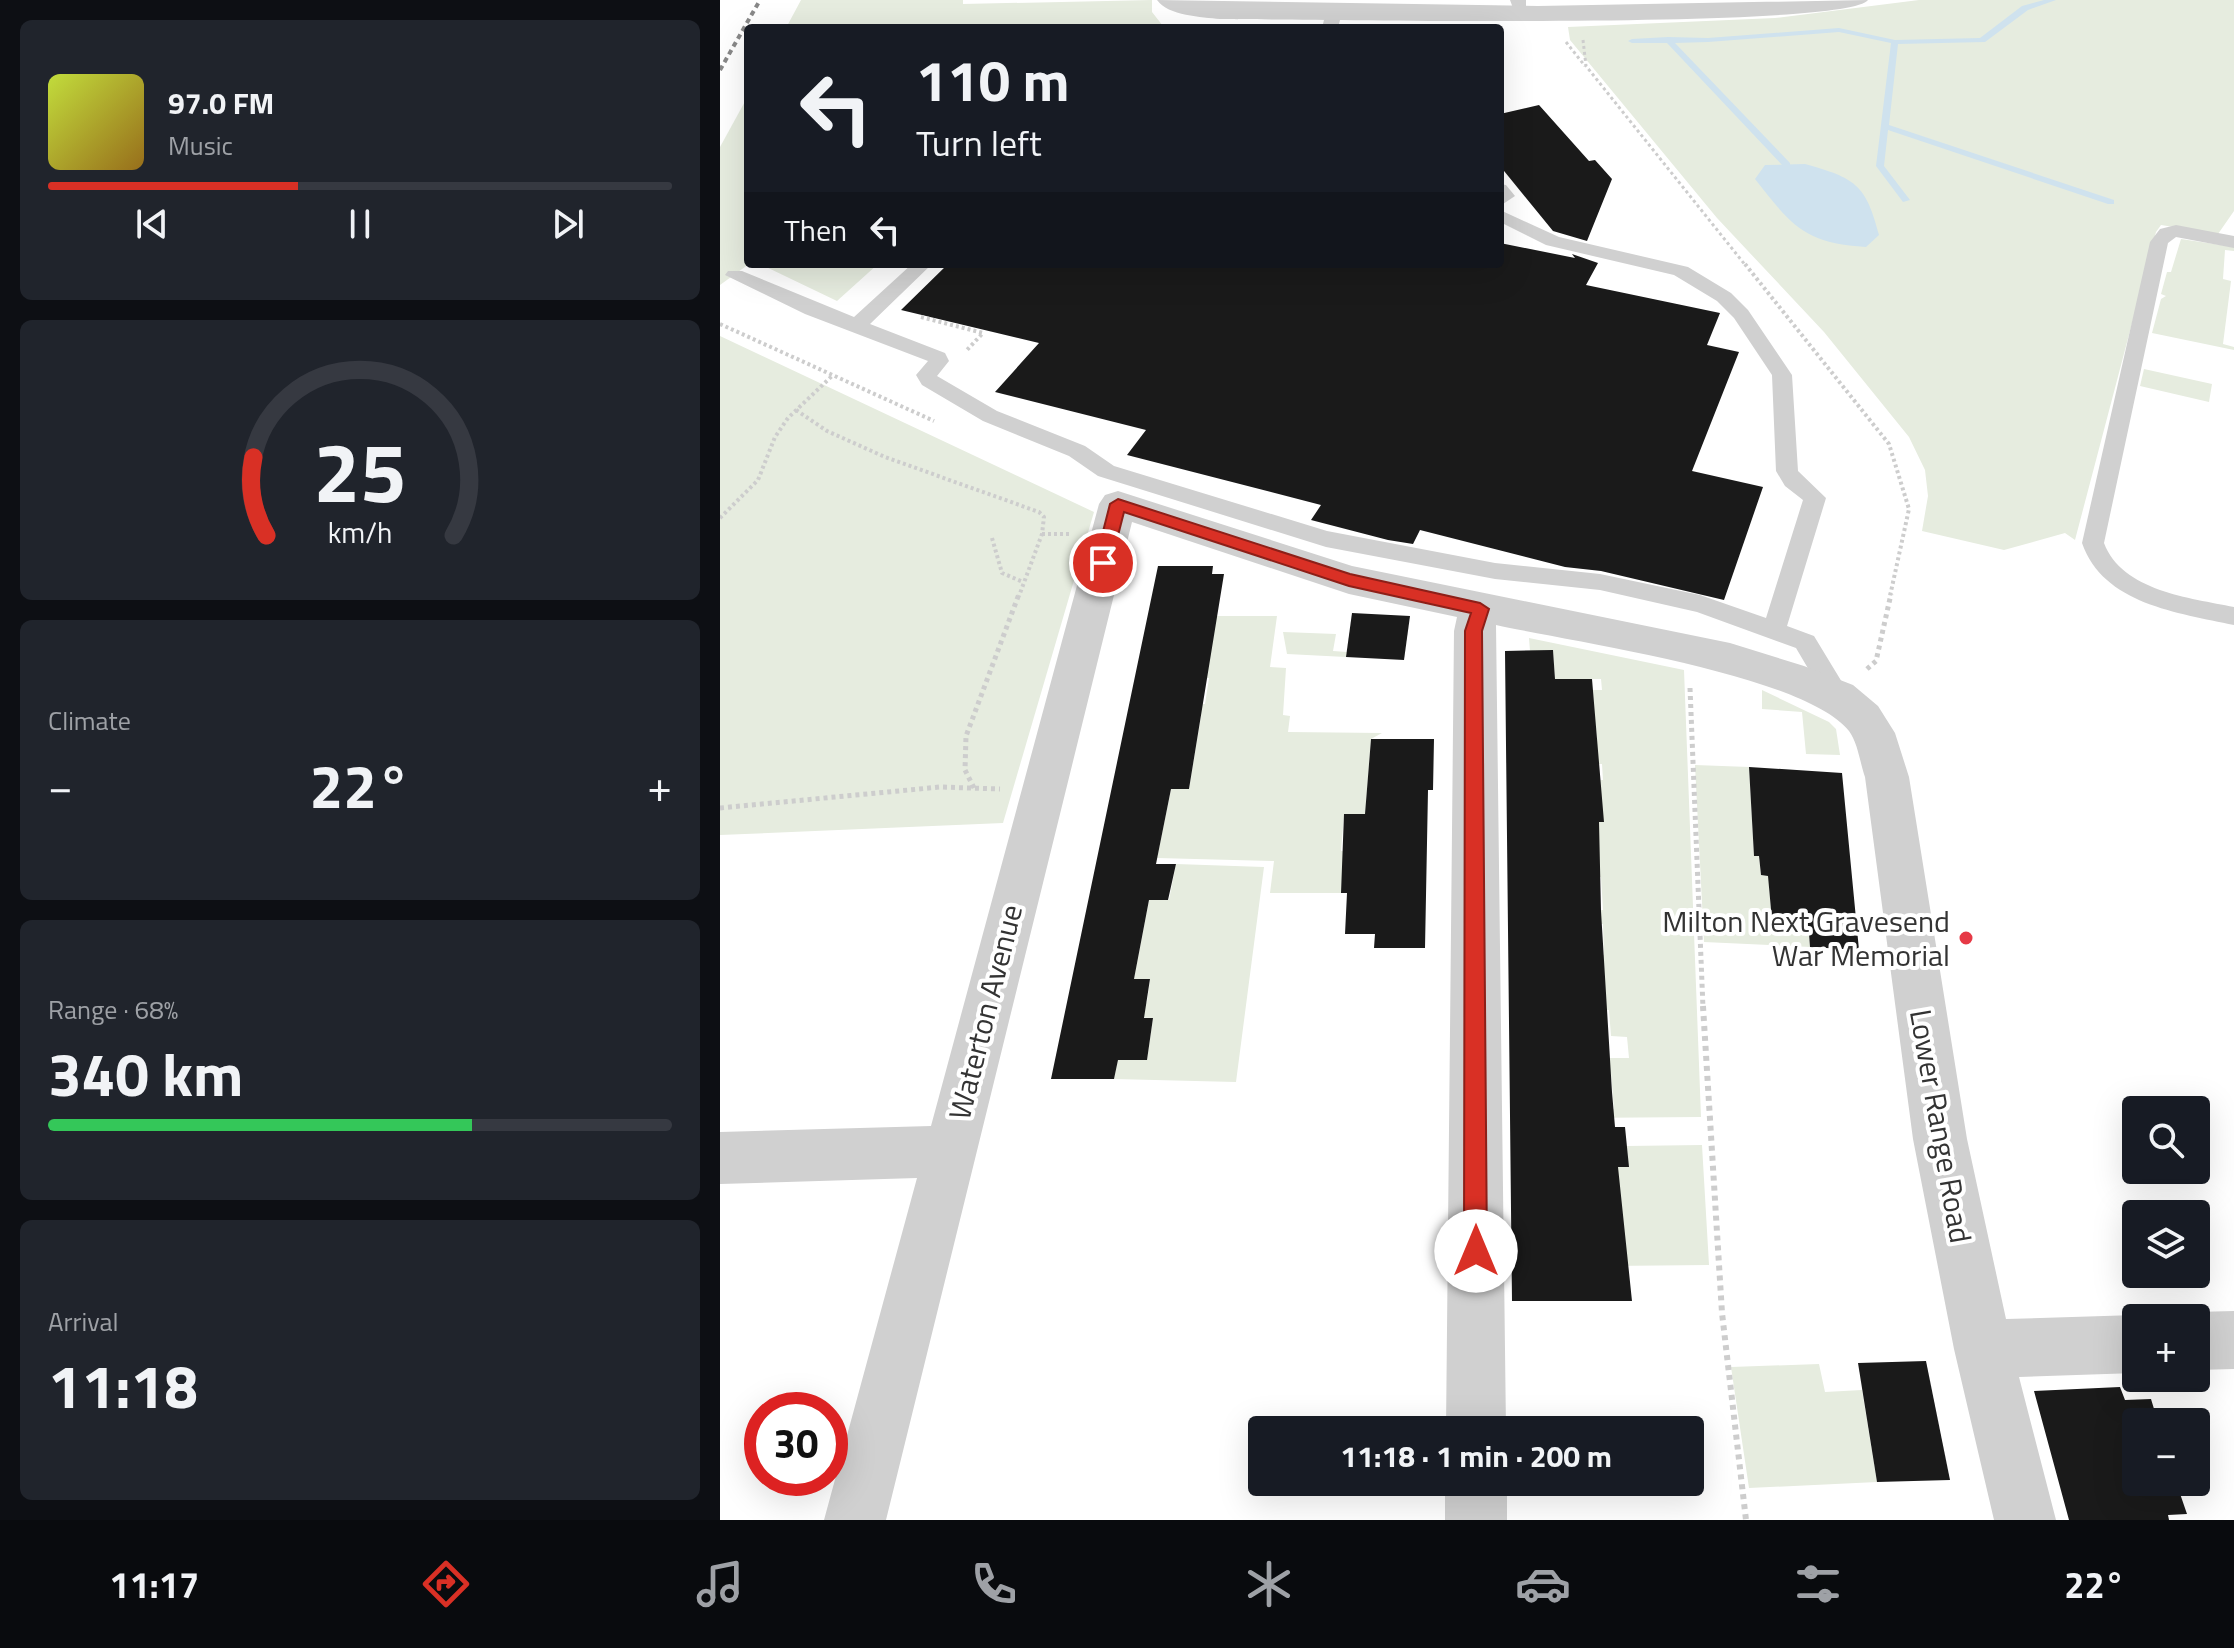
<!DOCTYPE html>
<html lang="en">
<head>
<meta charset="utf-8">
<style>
	body { margin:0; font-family:"Titillium Web",sans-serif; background:#20242c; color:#f1f3f6; height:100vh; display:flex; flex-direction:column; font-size:30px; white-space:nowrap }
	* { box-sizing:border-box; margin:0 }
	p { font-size:26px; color:#9ea1a6 }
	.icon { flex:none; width:44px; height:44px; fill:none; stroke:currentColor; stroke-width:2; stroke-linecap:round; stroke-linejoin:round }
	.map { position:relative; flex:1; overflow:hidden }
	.side { display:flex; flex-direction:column; gap:20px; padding:20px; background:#0d0f14; width:720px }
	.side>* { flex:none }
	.top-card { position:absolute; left:24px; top:24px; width:760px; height:244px; border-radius:8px; box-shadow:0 8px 32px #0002; background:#171b24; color:#f1f3f6; overflow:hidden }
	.tools { position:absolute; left:1402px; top:1096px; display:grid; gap:16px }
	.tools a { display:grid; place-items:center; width:88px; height:88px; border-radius:8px; background:#171b24; box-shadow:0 8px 32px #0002; font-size:40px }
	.speed { position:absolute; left:24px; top:1392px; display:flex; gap:16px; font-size:40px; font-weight:700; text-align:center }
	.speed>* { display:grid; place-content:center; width:104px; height:104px; border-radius:50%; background:#171b24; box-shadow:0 8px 32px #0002; line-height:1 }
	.speed .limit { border:12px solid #d22; background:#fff; color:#111 }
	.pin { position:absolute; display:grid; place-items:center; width:68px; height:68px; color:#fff; margin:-34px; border:4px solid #fff; border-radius:50%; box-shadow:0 2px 8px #0007 }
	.me { position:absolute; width:88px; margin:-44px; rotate:0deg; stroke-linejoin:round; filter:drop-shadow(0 0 6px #0008) }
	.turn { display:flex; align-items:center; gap:28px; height:168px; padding:0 40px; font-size:36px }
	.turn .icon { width:104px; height:104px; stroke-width:2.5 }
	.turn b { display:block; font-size:56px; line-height:68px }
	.then { display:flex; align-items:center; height:76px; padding:0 40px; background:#0003; gap:16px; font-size:30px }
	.big { font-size:60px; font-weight:700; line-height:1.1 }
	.side .tile { flex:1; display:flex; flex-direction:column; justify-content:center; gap:12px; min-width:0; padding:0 28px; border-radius:12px; background:#20242c }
	.side .dial { align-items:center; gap:0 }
	.dial svg { height:208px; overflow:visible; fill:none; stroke:#363941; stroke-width:7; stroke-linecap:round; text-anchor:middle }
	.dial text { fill:#f1f3f6; stroke:none }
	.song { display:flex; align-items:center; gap:24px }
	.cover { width:96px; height:96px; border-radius:12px; background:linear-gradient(135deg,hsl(70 70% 55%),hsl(40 70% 35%)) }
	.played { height:8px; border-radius:4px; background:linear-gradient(90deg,#d93025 40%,#363941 40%) }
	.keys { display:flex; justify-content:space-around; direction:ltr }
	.heat { display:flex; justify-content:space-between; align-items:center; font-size:44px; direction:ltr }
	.charge { height:12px; border-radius:6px; background:linear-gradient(90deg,#34c759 68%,#363941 0) }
	.trip { position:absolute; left:528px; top:1416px; width:456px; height:80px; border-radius:8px; background:#171b24; box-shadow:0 8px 32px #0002; font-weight:700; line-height:80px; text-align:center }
	.menu { display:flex; height:128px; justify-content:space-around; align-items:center; background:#090b0e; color:#9ea1a6 }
	.menu .icon { width:56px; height:56px }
	.menu .on { color:#d93025 }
	.menu b { font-size:36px; color:#f1f3f6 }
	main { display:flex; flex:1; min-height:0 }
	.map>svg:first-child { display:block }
</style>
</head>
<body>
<main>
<section class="side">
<div class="tile">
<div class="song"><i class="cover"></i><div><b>97.0 FM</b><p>Music</p></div></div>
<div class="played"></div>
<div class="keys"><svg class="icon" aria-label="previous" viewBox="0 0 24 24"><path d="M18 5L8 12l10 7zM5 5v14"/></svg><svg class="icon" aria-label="pause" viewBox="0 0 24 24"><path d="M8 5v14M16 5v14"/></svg><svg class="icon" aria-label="next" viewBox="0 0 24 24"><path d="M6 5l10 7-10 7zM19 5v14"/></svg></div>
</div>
<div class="tile dial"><svg viewBox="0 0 100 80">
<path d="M14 69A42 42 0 1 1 86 69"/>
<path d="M14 69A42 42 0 0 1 9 39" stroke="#d93025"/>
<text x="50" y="56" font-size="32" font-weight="700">25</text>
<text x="50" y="72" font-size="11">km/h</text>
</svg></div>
<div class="tile"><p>Climate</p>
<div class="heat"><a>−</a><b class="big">22°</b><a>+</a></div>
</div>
<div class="tile"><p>Range · 68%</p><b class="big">340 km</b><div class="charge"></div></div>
<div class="tile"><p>Arrival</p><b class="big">11:18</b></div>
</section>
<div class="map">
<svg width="1514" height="1520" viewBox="0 0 1514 1520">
	<rect width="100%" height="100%" fill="#fff"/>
	<g fill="#e6ecdf">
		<path d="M81,0H243V4L432,0V12L443,26L66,28Z"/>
		<path d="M1199,0H1514V211L1498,234L1441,225L1436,232L1355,540L1345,533L1284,550L1202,531L1208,496L1205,470L1189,437L1104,332L997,218L850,40L848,27L1055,18Z"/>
		<path d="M28,96L29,264L0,285V147Z"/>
		<path d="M1461,239L1514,247V251L1505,250L1503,279L1511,281L1503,344L1514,347V350L1432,333L1441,299L1446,296L1441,294L1447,272H1451Z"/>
		<path d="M40,264H158L117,301Z"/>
		<path d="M0,336L374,512L283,823L0,835Z"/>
		<path d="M1424,369L1492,384L1489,402L1420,386Z"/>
		<path d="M485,616H557L550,667L566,668L563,715L570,716L568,732L662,733L651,739L646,802L661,814L624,815L621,851H651L623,866L621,893H550L554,861L437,858L451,789H469L481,716L463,705L485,704L489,678H467Z"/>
		<path d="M563,632L616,634L613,651L627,652L626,657L567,654Z"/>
		<path d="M809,638L964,670L981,1117L855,1118L894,1109L891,1073L853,1072L852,1058H909L907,1037L891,1036L889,1010H850L851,955H884L883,924H849V911L883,910L881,877H843L841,822L884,821L838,781L883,780L882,764H859L877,740L876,728L855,690H882L881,679H835L833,651H810Z"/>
		<path d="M1042,690L1109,722L1116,729L1120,755L1086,754L1082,712L1042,709Z"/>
		<path d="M975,765L1029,767L1034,855L1039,856L1041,875L1053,876L1049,886L1053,932L1089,934L1090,947L984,942Z"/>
		<path d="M456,864L544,867L516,1082L394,1079L398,1060L427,1059L433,1018L407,1017L427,1002L430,980L414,979L429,900H449Z"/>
		<path d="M982,1145L989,1265L888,1266L857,1167H908L907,1146Z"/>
		<path d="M1099,1364L1105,1392L1142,1390L1157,1482L1029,1488L1011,1367Z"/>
	</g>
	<path fill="#cfe2ee" d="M1085,164C1135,178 1146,184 1159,235L1146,247C1084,243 1072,226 1035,179L1045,165Z"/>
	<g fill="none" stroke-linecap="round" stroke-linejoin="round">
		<path fill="#cfe2ee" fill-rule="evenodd" d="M1324,0H1336L1308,10L1265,42L1178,44L1169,125L1394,200V204H1388L1168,130L1164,166L1190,200L1183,202L1156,166L1171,43L1119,32L988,42L955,43L1070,163V167H1064L947,43H912L908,41L912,39L948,37L988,38L1119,28L1175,40L1260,38L1302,6Z"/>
	</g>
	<g fill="#1a1a1a">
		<path d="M819,105L869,161L875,160L892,179L867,241L833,231L780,166V114Z"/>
		<path d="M780,243L855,258L852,254L878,263L866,285L1000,313L987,345L1019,352L972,471L1043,487L1004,600L881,571L845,567L700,530L693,544L668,540L591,520L601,505L407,455L426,430L275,392L319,343L181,310L228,264H780Z"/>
		<path d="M438,566H493L492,574H504L469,789H451L436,864H456L448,900H429L414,979H430L424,1018H433L427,1060H398L394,1079H331Z"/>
		<path d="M632,613L690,616L684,660L626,657Z"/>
		<path d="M833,650L835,679H872L884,822H879L881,911L892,1092L895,1127H905L909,1167H898L912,1301H792L785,651Z"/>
		<path d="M651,739H714L713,790H708L705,948H654L655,934H625L627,893H621L624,814H645Z"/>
		<path d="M1029,767L1122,773L1139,950L1090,947L1089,934L1053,932L1048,876L1041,875L1039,856H1034Z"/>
		<path d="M1206,1361L1230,1480L1157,1482L1138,1363Z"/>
		<path d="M1400,1387L1405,1400L1431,1399L1438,1422H1416V1482H1456L1467,1514L1448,1515L1449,1520H1349L1314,1391Z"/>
	</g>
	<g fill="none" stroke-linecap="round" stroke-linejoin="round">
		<g stroke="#cdcdcd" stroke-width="3" stroke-dasharray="3 3" stroke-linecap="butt">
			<path d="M863,40L866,66L1026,266"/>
			<path d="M846,42L865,66"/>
		</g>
		<g stroke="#cdcdcd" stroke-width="4" stroke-dasharray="3 3" stroke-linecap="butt">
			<path d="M1025,264L1169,444L1189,509L1170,596"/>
			<path d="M201,317L263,333L246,351"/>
			<path d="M0,324L214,421"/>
			<path d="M76,410L107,431L165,457L319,512L324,517L322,534L299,596"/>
			<path d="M0,518L38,480L55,437L68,418L113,375"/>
			<path d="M322,534H349"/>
			<path d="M272,538L282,573L303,582"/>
		</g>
		<g stroke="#cdcdcd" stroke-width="5" stroke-dasharray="4 4" stroke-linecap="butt">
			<path d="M1147,669L1156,661L1171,594"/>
			<path d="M970,688L983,1008"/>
			<path d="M254,788L245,770L246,736L299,594"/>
			<path d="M0,808L220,787L280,789"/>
		</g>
		<path stroke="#cdcdcd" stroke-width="6" stroke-dasharray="5 5" stroke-linecap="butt" d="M983,1006L1002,1313L1026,1520"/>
		<g fill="#d0d0d0" fill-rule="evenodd">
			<path d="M790,0H806V16H796Z"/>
			<path d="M614,7L622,12L618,28H602L606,12Z"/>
			<path d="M780,184L786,185L795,196L780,206Z"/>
			<path d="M780,210L839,237L968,267L1011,293L1028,310L1072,375L1078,471L1106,498L1067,626L1094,636L1131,697L1127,704L1118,707L1109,704L1076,648L977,612L880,590L775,579L606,547L378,476L349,456L263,421L202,385L196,375L208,361L85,314L5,275L8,271H22L134,317L192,264H212L150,324L225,353L229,361L217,376L277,411L365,446L394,466L607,531L775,563L880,574L980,595L1046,618L1083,500L1065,486L1056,471L1052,375L1014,318L997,301L954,275L826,245L780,222Z"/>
			<path d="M1456,225L1514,236V248L1456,237L1448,243L1384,543C1402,591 1470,598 1514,607V625C1458,613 1383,604 1362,543L1430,242L1440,229Z"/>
		</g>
		<g fill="#d0d0d0" fill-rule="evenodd">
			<path d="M437,0L818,6L1148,0C1127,30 573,19 500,19C482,17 448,16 437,0Z"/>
			<path d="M398,491L632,566L1010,643L1084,666L1133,685L1158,706L1175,733L1189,777L1247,1139L1286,1319L1416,1315L1423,1318H1416V1373L1299,1377L1336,1520H1274L1234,1349L1193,1139L1145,777C1140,763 1138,743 1129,731C1083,674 853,642 776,625L786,1430H726L734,631L737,617L629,594L412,522L166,1520H104L197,1178L0,1184V1132L211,1126L379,504L385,495Z"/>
			<path d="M1514,1311V1369L1476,1370V1318H1462L1476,1312Z"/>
			<rect x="725" y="1482" width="62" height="38"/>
		</g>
		<path stroke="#888" stroke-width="4" stroke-dasharray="5 4" stroke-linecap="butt" d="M0,70L40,0"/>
	</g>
	<path fill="#d93025" stroke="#8d1f18" stroke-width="2" d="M398,499L630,574L760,603L769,609L762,631L767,1251L764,1260L756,1263L747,1260L744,1251L745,631L751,613L629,586L404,512L391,563L383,569L377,567L375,563L390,504Z"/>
	<circle fill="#e63946" stroke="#fff" stroke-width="3" cx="1246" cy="938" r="8"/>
	<g text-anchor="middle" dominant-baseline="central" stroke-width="8" stroke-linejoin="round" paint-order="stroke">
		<g font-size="30" fill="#333" stroke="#fff" text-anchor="end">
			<text x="1230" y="921">Milton Next Gravesend<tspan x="1230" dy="34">War Memorial</tspan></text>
		</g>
		<g font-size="30" fill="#333" stroke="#fff">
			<text transform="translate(265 1012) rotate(-76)">Waterton Avenue</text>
			<text transform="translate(1221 1126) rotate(80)">Lower Range Road</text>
		</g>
	</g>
</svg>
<div class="tools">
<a><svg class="icon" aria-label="search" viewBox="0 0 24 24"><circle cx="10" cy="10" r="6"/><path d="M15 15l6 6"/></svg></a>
<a><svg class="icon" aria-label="layers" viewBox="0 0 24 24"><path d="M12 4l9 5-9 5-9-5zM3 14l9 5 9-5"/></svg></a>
<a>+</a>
<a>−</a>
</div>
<div class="speed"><div class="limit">30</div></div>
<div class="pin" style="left:383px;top:563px;background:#d93025"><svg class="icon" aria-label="arrive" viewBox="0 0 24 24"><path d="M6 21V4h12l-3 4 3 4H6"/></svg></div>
<svg class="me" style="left:756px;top:1251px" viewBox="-20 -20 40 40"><circle r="19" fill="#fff"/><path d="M0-13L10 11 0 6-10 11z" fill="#d93025"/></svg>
<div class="trip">11:18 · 1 min · 200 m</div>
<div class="top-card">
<div class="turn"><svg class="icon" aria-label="left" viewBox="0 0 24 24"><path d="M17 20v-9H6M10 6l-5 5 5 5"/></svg><div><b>110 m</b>Turn left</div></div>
<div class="then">Then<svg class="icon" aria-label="left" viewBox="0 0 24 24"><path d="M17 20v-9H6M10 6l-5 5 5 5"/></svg></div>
</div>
</div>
</main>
<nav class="menu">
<b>11:17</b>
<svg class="icon on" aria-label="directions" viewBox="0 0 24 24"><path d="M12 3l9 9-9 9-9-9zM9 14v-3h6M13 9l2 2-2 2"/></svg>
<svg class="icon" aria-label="music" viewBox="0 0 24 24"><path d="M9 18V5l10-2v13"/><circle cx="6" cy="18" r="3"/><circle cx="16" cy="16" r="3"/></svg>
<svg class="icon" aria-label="phone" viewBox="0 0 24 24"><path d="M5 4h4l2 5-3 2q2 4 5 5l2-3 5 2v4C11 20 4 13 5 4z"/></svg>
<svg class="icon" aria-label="climate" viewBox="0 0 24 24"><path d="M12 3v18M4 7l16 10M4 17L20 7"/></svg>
<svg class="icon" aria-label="car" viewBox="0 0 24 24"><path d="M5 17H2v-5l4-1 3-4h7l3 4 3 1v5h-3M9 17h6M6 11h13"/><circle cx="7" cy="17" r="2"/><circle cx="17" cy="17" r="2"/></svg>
<svg class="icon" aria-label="filters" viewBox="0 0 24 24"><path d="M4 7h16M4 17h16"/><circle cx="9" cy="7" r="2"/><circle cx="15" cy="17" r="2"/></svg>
<b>22°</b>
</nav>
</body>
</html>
